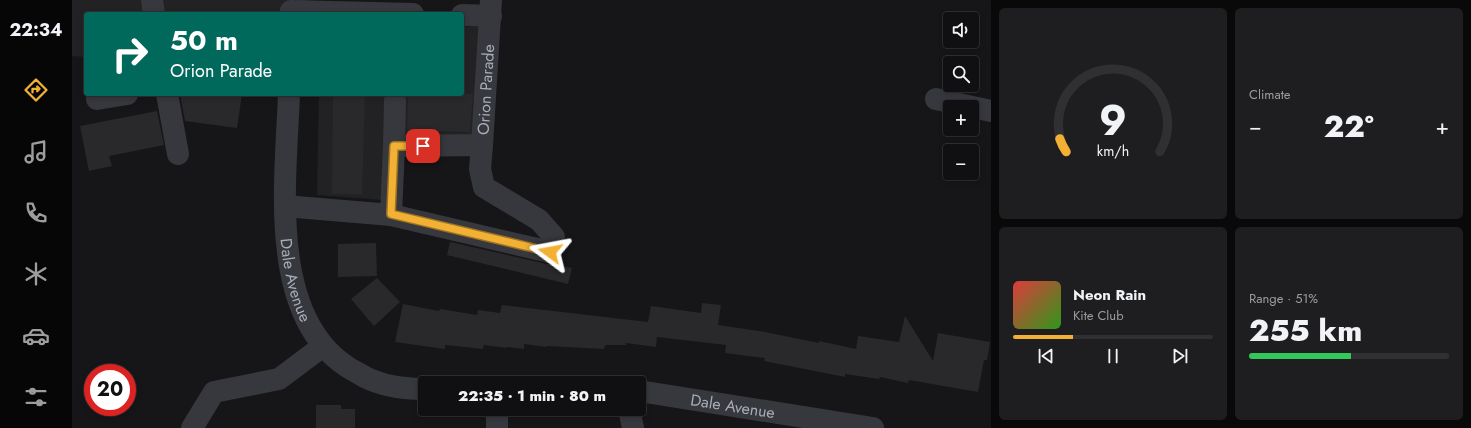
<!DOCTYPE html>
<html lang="en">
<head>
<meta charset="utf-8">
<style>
	body { margin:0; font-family:Jost,sans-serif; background:#1e1e20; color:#f1f3f6; height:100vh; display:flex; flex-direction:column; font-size:15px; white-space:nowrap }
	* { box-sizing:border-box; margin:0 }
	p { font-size:13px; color:#9c9d9f }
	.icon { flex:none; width:22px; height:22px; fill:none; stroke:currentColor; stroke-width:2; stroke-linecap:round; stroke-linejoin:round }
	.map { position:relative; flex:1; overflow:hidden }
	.panel { display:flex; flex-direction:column; gap:8px; padding:8px; background:#09090a; width:480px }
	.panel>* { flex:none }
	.banner { position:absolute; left:12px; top:12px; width:380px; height:84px; border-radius:4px; box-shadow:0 2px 6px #0003,0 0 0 1px #303032; background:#00695c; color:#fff; overflow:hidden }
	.fabs { position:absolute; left:871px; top:12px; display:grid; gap:8px }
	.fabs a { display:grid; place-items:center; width:36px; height:36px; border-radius:4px; background:#101012; box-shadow:0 2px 6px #0003,0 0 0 1px #303032; font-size:20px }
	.speed { position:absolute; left:12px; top:364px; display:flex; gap:8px; font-size:20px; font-weight:700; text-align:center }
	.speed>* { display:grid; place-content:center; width:52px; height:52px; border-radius:50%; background:#101012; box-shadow:0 2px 6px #0003,0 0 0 1px #303032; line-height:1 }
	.speed .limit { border:6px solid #d22; background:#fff; color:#111 }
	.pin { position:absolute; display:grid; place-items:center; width:34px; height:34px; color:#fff; margin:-17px; border-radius:8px; box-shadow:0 2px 6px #0006 }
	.me { position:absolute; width:44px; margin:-22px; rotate:283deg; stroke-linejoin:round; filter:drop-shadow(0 0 3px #0008) }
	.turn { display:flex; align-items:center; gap:14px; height:84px; padding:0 20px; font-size:18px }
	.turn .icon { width:52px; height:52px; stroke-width:2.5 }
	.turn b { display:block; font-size:28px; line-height:34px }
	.big { font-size:30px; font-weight:800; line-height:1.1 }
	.panel .card { flex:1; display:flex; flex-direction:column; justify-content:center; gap:6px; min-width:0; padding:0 14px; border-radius:6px; background:#1e1e20 }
	.panel .dial { align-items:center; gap:0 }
	.dial svg { height:104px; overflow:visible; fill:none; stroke:#303032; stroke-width:7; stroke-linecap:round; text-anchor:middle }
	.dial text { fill:#f1f3f6; stroke:none }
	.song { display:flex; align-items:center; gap:12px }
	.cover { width:48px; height:48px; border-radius:6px; background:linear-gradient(135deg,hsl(0 70% 55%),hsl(110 70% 35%)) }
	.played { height:4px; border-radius:2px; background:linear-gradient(90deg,#f2b134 30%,#303032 30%) }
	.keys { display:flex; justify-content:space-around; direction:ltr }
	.heat { display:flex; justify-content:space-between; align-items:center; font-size:22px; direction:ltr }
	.charge { height:6px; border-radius:3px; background:linear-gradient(90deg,#34c759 51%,#303032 0) }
	.panel .tiles { flex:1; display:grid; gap:8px; grid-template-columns:repeat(2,1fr) }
	.trip { position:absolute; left:346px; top:376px; width:228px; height:40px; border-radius:4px; background:#101012; box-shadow:0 2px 6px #0003,0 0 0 1px #303032; font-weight:800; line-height:40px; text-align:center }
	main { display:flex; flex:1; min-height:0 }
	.tab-bar { display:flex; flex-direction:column; width:72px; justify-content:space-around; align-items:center; background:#060607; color:#9c9d9f }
	.tab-bar .icon { width:28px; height:28px }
	.tab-bar .on { color:#f2b134 }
	.tab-bar b { font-size:18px; color:#f1f3f6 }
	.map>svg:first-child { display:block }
</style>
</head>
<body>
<main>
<nav class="tab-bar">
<b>22:34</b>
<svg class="icon on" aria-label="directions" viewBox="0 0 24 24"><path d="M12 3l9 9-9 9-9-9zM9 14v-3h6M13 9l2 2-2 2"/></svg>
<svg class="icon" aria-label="music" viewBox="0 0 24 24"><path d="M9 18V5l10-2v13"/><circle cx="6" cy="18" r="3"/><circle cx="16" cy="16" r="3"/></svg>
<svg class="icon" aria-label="phone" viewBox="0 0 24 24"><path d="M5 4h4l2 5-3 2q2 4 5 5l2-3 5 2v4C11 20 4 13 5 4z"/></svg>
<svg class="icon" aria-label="climate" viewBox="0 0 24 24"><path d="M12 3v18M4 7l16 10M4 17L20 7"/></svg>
<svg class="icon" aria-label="car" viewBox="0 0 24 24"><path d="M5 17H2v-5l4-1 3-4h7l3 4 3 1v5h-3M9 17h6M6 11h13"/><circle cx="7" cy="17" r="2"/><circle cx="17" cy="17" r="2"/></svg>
<svg class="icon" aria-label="filters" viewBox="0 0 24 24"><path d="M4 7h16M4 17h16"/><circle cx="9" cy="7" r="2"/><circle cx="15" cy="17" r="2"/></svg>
</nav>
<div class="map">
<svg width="919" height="428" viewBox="0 0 919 428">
	<rect width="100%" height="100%" fill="#161618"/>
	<g fill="#222225">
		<path d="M0,0H237L244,14H14V57L0,56Z"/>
		<path d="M390,27H416L404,154L313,156L311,200L245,195L247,94H390Z"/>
	</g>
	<g fill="#29292c">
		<path d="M108,94H170L165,128L113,121Z"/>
		<path d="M261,94H293L290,194H260Z"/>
		<path d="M334,94H401L398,132L335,130L336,101Z"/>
		<path d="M85,111L92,145L37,156L40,166L17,171L8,126Z"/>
		<path d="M378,242L475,264H482L500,268L496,284L375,255Z"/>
		<path d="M304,243L305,276L266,277V244Z"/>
		<path d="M305,278L328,302L302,326L279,299Z"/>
		<path d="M630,303L649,305L646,325L693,332L747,343V341L784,349L786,336L827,342L833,316L861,361L866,333L918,342L915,360H912L906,392L837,380L836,383L808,377L807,379L773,374V377L692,361L693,358L653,353L654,345L585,337L584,347L554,343V345H533L532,349L474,346V347L452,344V349L435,347V348L412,345L411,349L373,345V349L323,342L331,304L367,311L368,309L405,315L406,310L428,313L430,305L576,322L579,306L629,313Z"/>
		<path d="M244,405H269V409H283V428H244Z"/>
	</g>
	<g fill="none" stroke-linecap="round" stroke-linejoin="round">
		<g stroke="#37383d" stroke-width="22">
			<path d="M80,0L82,14"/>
			<path d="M219,11L341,14"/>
			<path d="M390,15L419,16"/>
			<path d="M95,94L106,154"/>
			<path id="s1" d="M217,94C214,181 193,326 286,373C291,376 296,379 302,381C317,387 338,389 353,389"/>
			<path d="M25,99L55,94"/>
			<path d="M864,99L919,111"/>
			<path d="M322,146L323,101"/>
			<path id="s2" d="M213,206L319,215L322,146L410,145L419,0"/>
			<path d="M319,215L478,252L482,237L467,220L412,187L408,169L410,145"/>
			<path id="s3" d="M567,391L801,428"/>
			<path d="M425,409V428"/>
			<path d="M557,409L561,428"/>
			<path d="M120,428L142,392L207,379L251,346"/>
		</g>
	</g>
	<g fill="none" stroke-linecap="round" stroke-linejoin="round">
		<defs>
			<path id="route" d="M351,146H322L319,214L478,252"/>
		</defs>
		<use href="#route" stroke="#9d7322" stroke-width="10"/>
		<use href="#route" stroke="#f2b134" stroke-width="7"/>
	</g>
	<g text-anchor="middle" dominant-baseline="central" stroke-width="4" stroke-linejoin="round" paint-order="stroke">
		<g font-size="16" fill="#a8adb8" stroke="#111113">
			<text stroke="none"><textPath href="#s2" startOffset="319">Orion Parade</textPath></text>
			<text stroke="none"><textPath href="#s1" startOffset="187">Dale Avenue</textPath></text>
			<text stroke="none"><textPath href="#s3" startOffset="95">Dale Avenue</textPath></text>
		</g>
	</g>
</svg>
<div class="fabs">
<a><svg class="icon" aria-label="sound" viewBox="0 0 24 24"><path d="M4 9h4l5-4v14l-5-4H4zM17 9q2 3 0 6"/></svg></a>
<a><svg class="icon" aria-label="search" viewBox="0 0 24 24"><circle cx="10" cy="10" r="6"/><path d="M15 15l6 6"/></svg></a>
<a>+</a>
<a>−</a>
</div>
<div class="speed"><div class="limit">20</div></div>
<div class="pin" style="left:351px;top:146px;background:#d93025"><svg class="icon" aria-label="arrive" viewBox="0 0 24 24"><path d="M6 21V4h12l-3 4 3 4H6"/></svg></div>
<svg class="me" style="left:478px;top:252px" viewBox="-20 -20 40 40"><path d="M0-17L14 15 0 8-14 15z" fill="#f2b134" stroke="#fff" stroke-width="4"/></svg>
<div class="trip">22:35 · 1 min · 80 m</div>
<div class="banner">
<div class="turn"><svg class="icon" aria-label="right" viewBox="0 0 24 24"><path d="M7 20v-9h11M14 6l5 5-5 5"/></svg><div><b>50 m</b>Orion Parade</div></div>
</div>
</div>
<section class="panel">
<div class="tiles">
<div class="card dial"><svg viewBox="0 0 100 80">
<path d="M14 69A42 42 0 1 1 86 69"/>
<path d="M14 69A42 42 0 0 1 9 59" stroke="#f2b134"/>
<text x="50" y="56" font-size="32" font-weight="700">9</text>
<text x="50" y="72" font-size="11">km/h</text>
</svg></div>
<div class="card"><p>Climate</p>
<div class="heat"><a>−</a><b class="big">22°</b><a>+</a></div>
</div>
<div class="card">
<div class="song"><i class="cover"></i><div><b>Neon Rain</b><p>Kite Club</p></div></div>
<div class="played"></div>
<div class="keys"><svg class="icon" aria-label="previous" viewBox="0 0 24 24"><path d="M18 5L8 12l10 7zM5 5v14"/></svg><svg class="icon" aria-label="pause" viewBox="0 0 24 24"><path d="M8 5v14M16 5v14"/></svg><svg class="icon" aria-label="next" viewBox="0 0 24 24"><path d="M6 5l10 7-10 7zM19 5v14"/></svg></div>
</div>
<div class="card"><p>Range · 51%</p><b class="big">255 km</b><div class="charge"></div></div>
</div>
</section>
</main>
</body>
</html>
